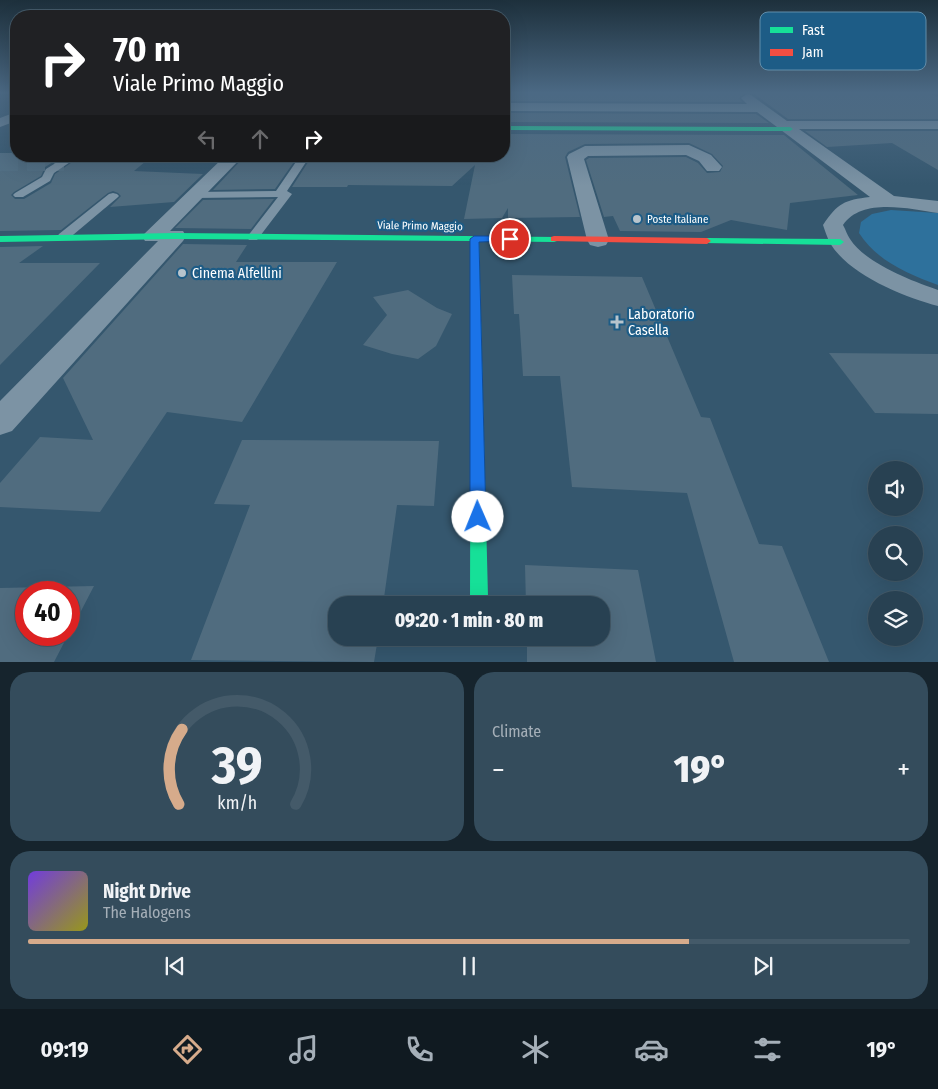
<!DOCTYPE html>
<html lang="en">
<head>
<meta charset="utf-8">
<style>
	body { margin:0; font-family:"Fira Sans Condensed",sans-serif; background:#344c5c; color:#f1f3f6; height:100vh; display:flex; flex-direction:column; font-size:19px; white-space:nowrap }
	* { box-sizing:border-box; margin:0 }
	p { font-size:16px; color:#a5afb8 }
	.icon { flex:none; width:28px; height:28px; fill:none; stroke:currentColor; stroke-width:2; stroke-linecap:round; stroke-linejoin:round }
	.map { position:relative; height:662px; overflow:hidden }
	.panel { display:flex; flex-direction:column; gap:10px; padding:10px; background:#16242d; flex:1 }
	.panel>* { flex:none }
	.guide { position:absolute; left:10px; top:10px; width:500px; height:152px; border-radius:20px; box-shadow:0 5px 20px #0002,0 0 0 1px #445a69; background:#202124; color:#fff; overflow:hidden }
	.fabs { position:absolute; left:868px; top:461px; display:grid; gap:10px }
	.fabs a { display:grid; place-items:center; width:55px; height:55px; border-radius:50%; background:#284152; box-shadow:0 5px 20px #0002,0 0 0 1px #445a69; font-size:25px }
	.speed { position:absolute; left:15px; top:581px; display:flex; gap:10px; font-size:25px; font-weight:700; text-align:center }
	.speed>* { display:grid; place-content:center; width:65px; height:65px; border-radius:50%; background:#284152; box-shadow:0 5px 20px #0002,0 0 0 1px #445a69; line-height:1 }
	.speed .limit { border:8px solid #d22; background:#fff; color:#111 }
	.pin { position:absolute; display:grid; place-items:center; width:42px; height:42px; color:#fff; margin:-21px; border:2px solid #fff; border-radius:50%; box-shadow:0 1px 5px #0007 }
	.me { position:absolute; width:55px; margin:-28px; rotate:359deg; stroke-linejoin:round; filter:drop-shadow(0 0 4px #0008) }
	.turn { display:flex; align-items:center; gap:18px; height:105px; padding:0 20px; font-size:22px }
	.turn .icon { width:65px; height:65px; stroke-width:2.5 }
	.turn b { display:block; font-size:35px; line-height:42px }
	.lanes { display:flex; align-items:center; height:48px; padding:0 20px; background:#0003; justify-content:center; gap:25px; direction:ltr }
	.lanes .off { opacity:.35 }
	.big { font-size:38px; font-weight:800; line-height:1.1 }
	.panel .card { flex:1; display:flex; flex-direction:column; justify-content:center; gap:8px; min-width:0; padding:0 18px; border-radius:20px; background:#344c5c }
	.panel .dial { align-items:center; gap:0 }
	.dial svg { height:130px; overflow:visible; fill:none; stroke:#445a69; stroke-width:7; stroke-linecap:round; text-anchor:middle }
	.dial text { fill:#f1f3f6; stroke:none }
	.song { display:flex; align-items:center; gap:15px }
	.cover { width:60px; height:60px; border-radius:8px; background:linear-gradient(135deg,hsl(260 70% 55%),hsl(60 70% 35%)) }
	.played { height:5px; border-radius:2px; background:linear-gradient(90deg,#d6ab8b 75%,#445a69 75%) }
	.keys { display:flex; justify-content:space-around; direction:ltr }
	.heat { display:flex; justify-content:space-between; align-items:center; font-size:28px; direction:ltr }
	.panel .tiles { flex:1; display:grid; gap:10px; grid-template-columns:1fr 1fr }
	.card:last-child { grid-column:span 2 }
	.trip { position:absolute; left:328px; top:596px; width:282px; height:50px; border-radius:20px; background:#284152; box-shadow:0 5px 20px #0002,0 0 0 1px #445a69; font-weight:800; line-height:50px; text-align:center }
	.dock { display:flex; height:80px; justify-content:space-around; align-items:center; background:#101a21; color:#a5afb8 }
	.dock .icon { width:35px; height:35px }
	.dock .on { color:#d6ab8b }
	.dock b { font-size:22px; color:#f1f3f6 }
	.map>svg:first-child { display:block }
</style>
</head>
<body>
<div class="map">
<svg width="938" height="662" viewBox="0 0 938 662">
	<rect width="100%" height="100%" fill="#35576e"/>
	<path fill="#2e719c" d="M891,210L938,213V285C908,274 877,261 859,233L861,222L872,214Z"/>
	<g fill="#506c7f">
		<path d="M504,93L646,94L644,93L744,94L739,98L742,102L504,101Z"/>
		<path d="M753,93H927L938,97V119H788Z"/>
		<path d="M504,113L756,114L769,123L504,122Z"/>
		<path d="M805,131H938V170L892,143L827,147Z"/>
		<path d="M504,134L784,135L858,195L790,203L787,230L731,220L701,232L620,231L613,216L604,217L586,160L589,158L686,157L698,163L707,173L720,172L723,166L712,154L689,143L585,144L568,152L565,157L580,217L508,218V208L502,218L464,219L475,165L452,186L348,185L347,187H292L312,156L476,159L477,156H504Z"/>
		<path d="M0,156H63L45,167L41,176L14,192L11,195L15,199H24L51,183L55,174L81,156H152L134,171L203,174L174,202L110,207L121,196L118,193L113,191L108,193L61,230L0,231Z"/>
		<path d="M245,156H298L275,189L213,190Z"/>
		<path d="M274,199L251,229L175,228L203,200Z"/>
		<path d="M183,244L247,245L236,262H337L242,422L167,412L100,512L0,507V483L40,437L93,440L63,378Z"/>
		<path d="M43,246L19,263H100L0,365V247Z"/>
		<path d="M512,275L642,277L701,417L710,418L759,544L782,546L829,662H734L687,493L572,487L560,376H523L519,314H514Z"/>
		<path d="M408,290L437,308L452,314L436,346L418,359L392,354L363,345L387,315L373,297Z"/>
		<path d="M829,353L938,354V414L875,413Z"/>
		<path d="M242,440L439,441L434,506L397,505L383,605H336V638H378L374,662L191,660L250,505L214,504Z"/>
		<path d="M525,565L638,570L656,662H527V638H601V605H526Z"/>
		<path d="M94,586L69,634V592H26V635H68L54,662H0V588Z"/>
	</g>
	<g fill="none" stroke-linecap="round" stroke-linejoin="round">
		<path stroke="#537084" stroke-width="18" stroke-dasharray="18 9" stroke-linecap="butt" d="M0,162H64"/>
		<g fill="#7c93a4" fill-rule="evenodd">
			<path d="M67,156H79L54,173L50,181L23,197H15L13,195L15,193L42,177L46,169Z"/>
			<path d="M300,156H310L287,191L292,194L257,240H249L247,237L278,197L195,198L189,195L195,192L276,191Z"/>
			<path d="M113,193L117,194L119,196L117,198L67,240H59L57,237L59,234L109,194Z"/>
		</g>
		<g fill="#7c93a4" fill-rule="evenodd">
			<path d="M747,94L751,95L787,121H938V129H799L894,196L938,201V213C910,209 862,197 843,225C846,230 847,235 850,239C865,263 912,281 938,290V306C904,297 849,275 830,243C827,237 825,231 823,225C838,203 844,200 870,197L757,112L504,111V103L747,104L741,98Z"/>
			<path d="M16,112V121L0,127V118Z"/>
			<path d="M689,145L711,155L722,167L719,171H707L699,161L686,155L588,156L584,159L609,240L606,245L598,247L590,245L587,240L567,157L569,154L585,146Z"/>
			<path d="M225,156H243L170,231H183L186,236L183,241L12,431L0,435V401L158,241H145L142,236Z"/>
		</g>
		<g fill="#16e098" fill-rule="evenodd">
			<path d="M504,126L790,127L793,129L790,131L504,130Z"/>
			<path d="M175,233L557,237V241L554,242L479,241L488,597L485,603L482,605L473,603L470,597L471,241L175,239L0,242V236Z"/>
			<path d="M707,238L840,239L844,242L840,245L704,243L703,241Z"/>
		</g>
		<path fill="#f24e42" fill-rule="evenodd" d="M554,236L707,238L711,241L707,244L551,241V237Z"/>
	</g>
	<linearGradient id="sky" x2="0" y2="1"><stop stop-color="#1d303c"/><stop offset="0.5" stop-color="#4b6984"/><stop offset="1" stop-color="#4b6984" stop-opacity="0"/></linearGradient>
	<rect width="938" height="185" fill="url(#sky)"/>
	<path fill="#1a73e8" stroke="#114b97" d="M510,236L513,237V241L479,242L486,517L484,522L478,525L472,522L470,517V239L474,236Z"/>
	<g fill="#b8c4cc" stroke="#1d5c86" stroke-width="2">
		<circle cx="637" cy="219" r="5"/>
		<circle cx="182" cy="273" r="5"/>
		<path d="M614.5 314.5h5v5h5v5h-5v5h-5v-5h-5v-5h5z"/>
	</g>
	<g text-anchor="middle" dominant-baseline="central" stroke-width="4.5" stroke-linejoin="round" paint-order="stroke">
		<g font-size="11" fill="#fff" stroke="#1d5c86" text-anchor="start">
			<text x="647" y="219">Poste Italiane</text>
		</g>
		<g font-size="11" fill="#fff" stroke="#1d5c86">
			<text transform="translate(420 226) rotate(1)">Viale Primo Maggio</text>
		</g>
		<g font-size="14" fill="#fff" stroke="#1d5c86" text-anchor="start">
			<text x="192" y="273">Cinema Alfellini</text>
			<text x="628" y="314">Laboratorio<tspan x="628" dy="16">Casella</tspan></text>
		</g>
	</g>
	<rect x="760" y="12" width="166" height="58" rx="8" fill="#1d5c86" stroke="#618daa" stroke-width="1"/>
	<rect x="770" y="27" width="23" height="6" fill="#16e098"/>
	<rect x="770" y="49" width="23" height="7" fill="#f24e42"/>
	<g font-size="14" fill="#fff">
		<text x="802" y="35">Fast</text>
		<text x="802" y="57">Jam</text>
	</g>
</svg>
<div class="fabs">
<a><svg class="icon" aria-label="sound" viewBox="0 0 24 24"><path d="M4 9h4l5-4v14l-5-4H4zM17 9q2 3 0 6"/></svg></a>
<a><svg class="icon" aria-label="search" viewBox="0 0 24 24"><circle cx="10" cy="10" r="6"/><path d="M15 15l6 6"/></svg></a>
<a><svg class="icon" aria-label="layers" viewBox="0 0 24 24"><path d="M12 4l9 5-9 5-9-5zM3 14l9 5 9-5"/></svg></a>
</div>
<div class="speed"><div class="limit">40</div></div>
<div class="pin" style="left:510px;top:239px;background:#d93025"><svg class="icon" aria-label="arrive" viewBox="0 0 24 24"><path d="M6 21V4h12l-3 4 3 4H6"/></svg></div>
<svg class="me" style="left:478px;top:517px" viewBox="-20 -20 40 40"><circle r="19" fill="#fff"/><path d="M0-13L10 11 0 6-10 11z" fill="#1a73e8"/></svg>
<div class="trip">09:20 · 1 min · 80 m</div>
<div class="guide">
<div class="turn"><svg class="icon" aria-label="right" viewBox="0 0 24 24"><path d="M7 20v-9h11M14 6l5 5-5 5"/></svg><div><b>70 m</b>Viale Primo Maggio</div></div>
<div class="lanes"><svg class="icon off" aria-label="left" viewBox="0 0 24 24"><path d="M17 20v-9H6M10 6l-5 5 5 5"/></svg><svg class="icon off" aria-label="ahead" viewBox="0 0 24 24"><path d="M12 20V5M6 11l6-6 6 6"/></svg><svg class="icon" aria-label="right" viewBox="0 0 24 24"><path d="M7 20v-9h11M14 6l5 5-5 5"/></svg></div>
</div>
</div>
<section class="panel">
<div class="tiles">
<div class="card dial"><svg viewBox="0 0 100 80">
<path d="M14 69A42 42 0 1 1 86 69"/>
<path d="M14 69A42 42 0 0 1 16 23" stroke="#d6ab8b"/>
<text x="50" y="56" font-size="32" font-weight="700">39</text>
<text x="50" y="72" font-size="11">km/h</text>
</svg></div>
<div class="card"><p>Climate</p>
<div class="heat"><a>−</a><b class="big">19°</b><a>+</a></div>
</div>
<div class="card">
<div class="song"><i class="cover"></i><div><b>Night Drive</b><p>The Halogens</p></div></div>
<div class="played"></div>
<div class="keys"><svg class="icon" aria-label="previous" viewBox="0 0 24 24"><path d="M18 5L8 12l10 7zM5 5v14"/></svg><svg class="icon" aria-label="pause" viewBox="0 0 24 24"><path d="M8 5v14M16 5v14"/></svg><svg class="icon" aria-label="next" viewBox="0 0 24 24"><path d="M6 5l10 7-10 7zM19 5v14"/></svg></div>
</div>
</div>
</section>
<nav class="dock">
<b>09:19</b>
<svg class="icon on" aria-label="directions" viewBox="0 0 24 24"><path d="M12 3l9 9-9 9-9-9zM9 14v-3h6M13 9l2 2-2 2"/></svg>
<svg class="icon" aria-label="music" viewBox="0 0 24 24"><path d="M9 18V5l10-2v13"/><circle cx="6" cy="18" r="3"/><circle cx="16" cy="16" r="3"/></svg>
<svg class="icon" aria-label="phone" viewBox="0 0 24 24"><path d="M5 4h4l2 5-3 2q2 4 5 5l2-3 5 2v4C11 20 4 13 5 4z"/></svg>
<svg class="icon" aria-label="climate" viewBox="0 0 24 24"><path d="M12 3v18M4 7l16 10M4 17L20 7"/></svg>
<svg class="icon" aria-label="car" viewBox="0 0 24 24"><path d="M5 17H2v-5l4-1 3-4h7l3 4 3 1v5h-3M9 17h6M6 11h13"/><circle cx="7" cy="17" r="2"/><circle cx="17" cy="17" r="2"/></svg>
<svg class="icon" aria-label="filters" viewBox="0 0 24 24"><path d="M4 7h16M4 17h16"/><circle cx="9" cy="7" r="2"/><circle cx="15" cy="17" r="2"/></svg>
<b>19°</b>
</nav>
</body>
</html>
